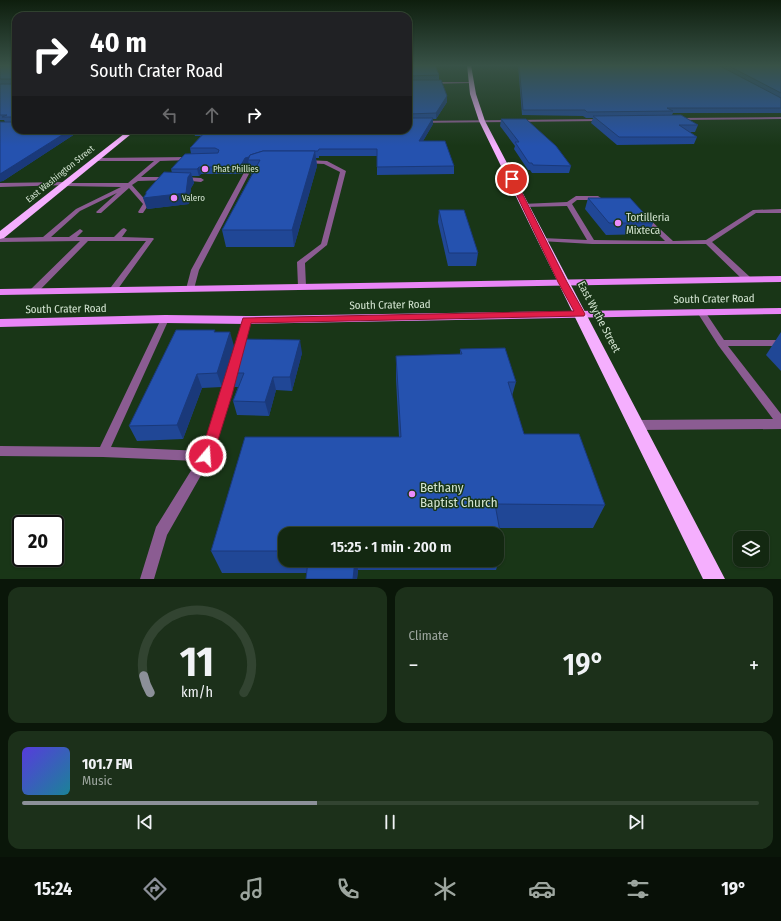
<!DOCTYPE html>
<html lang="en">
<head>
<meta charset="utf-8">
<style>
	body { margin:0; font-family:"Fira Sans Condensed",sans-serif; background:#1c301a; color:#f1f3f6; height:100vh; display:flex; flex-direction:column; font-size:15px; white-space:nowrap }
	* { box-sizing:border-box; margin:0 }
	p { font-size:13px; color:#9da69f }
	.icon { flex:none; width:22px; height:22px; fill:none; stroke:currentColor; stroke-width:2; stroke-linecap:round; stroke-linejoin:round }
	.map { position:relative; height:579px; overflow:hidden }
	.sheet { display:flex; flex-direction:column; gap:8px; padding:8px; background:#0a1609; flex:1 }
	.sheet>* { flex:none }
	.hud { position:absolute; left:12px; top:12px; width:400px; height:122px; border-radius:12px; box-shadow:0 1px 3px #0004,0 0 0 1px #324431; background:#202124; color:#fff; overflow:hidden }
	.controls { position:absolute; left:733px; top:531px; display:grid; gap:8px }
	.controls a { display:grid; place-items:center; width:36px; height:36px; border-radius:8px; background:#132811; box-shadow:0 1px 3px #0004,0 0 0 1px #324431; font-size:20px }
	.speed { position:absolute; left:12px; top:515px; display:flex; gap:8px; font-size:20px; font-weight:700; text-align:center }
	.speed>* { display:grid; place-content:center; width:52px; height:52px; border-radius:50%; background:#132811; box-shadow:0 1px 3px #0004,0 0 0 1px #324431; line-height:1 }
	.speed .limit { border:2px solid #111; border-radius:6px; background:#fff; color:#111 }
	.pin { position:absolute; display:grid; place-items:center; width:34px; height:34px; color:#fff; margin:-17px; border:2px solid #fff; border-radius:50%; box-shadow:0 1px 4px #0007 }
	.me { position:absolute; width:44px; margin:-22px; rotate:18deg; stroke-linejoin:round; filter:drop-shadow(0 0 3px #0008) }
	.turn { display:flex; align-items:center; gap:14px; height:84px; padding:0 12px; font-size:18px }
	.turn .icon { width:52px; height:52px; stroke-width:2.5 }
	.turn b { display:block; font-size:28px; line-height:34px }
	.lanes { display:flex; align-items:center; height:38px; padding:0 12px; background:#0003; justify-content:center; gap:20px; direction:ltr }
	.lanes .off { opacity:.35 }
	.big { font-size:30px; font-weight:600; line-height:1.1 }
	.sheet .card { flex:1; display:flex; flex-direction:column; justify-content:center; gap:6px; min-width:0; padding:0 14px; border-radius:12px; background:#1c301a }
	.sheet .dial { align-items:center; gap:0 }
	.dial svg { height:104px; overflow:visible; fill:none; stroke:#324431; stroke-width:7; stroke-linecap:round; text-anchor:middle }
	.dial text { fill:#f1f3f6; stroke:none }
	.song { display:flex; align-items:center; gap:12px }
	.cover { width:48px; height:48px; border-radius:6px; background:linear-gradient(135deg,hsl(250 70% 55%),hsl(190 70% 35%)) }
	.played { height:4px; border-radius:2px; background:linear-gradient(90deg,#8c9099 40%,#324431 40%) }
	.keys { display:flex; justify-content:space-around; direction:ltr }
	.heat { display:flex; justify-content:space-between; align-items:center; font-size:22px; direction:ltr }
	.sheet .tiles { flex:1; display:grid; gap:8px; grid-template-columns:1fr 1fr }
	.card:last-child { grid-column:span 2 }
	.trip { position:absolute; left:278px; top:527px; width:226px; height:40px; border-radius:12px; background:#132811; box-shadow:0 1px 3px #0004,0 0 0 1px #324431; font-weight:600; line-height:40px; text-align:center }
	.dock { display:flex; height:64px; justify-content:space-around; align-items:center; background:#081007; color:#9da69f }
	.dock .icon { width:28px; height:28px }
	.dock .selected { color:#8c9099 }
	.dock b { font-size:18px; color:#f1f3f6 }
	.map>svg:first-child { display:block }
</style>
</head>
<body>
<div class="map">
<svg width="781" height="579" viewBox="0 0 781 579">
	<rect width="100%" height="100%" fill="#193617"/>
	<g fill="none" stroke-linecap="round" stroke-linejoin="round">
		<g fill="#8b5c92" fill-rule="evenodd">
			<path d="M190,157L192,158V160L160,161L141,177H168L171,179L170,180L138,181L132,185L149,204L143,213H139L138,212L143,204L129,188L101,213H97L96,212L117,193L80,211L51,237H69L80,229L83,231L77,237H114L122,229L124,228L127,230L122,237L153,238L154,239L153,240L115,293H109L108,291L146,241H88L36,294H30L29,292L30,290L80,241L0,242V238L43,237L76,209L121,187L65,186L63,185V183H128L154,161H93V159L95,158Z"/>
			<path d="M307,160L327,161L346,171L327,245L305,263L306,286L302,288L298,286L297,262L321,244L340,172L324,164L305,163L304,162Z"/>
			<path d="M256,163L261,164L252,168L199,270L194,289L190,291H187L186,289L191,270L247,167Z"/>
			<path d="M183,177L201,178L204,180L201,182L181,180L180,179Z"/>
			<path d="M576,196H598L601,198L598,200H577L572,204L594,240L665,241L642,218L645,216L647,217L673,241L706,240L753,210L781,209V213H756L712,242L750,277L751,279L750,281H744L706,244H592L540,241L539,240L542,238L587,240L567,206L524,207L521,205L522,204L567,202Z"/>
			<path d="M701,309L704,310L724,340H781V346H728L781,414V429L637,430L633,428L631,425L633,422L637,420L773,419L718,345L697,312Z"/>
			<path d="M165,316L169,319L111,447L202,451L229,365L231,362L234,361L237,362L239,365L212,456L167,535L154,579H140L156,527L197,461L103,457L0,456V446L100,447L161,319Z"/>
			<path d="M247,317L251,320L244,348L242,350H236L234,348L243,320Z"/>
		</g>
		<g fill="#8b5c92" fill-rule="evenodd">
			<path d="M5,65L0,68L1,65Z"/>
			<path d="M430,82H470L472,83L431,84Z"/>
			<path d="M781,117V119L677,120L675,119L677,118Z"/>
			<path d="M602,119V121H601L408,123V121Z"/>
			<path d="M65,182L67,183V185L0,187V183Z"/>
		</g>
		<g fill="#e886f6" fill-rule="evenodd">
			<path d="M781,276V282L0,295V289Z"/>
			<path d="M781,308V314L247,324L165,323L0,327V319L165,315L247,316Z"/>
		</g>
		<g fill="#f5affe" fill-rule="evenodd">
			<path d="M467,65H471L476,94L485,121L725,579H703L479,121L470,94Z"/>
			<path d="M129,130H136L4,238L0,239V231Z"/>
		</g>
	</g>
	<g fill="#204796" fill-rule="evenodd">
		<path d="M16,65V130H81L3,181L5,122L4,120H0V67Z"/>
		<path d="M408,65L439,75V80L447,102L436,119H433V124L423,141L454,166V174L377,175V156H319V158H316L317,166L294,247H226L222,230L252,174H251L249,165L246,166L242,174H201L199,176H192L194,183L191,188L189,204L147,209L172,173L171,169L191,154L190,148L201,136H195L193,130H408Z"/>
		<path d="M518,65H781V113H673L672,115L698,125L695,132H690L697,137L694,144L617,145L591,123L593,118H586L583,116L522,115Z"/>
		<path d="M501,119L571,166L569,173H532L530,170H528L514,149L515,146L500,126Z"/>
		<path d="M588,198L653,223L649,234L606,235L585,209Z"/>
		<path d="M439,210L478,253L476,266H448L438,222Z"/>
		<path d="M216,332L234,346L222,387L202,388L183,439L137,441L129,426Z"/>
		<path d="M781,332V371L766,355Z"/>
		<path d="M460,349L516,382L512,396L524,434L605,505L593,528H499L503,548L496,570H358L357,579H306L307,573H222L211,551L399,437L396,379V356L460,354ZM285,534H497V560H285Z"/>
		<path d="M302,353L292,391L276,390L269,416L237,415L233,401L238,387H235L231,373Z"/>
	</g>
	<g fill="#1a397a">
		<path d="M447,96V102L436,119V113Z"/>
		<path d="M433,118V124L419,148V141Z"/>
		<path d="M70,130H81L3,181L0,182V174Z"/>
		<path d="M264,151L260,160H248L249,165L246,166L242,174L240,167L245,158Z"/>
		<path d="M315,151L317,166L294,247L292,230Z"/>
		<path d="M199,167L201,174L199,176L197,169Z"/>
		<path d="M191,173L194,183L191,188L189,204L147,209L143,198Z"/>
		<path d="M230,332L234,346L222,387L217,373Z"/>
		<path d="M300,340L302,353L292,391L290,377Z"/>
		<path d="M197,374L202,388L183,439L177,425Z"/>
		<path d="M273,377L276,390L269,416L265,402Z"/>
		<path d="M355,560H357L358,570L357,579H353Z"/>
	</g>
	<g fill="#2552af" stroke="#1a397a">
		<path d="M6,65H16V130H70L0,174V122H13L15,118L13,117H2L7,115H0V84H14L15,79H0V67Z"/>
		<path d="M408,65H435L439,75L408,76Z"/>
		<path d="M519,65H718L781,98V108H667L673,111L587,112L585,110H523Z"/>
		<path d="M727,65H781V93Z"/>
		<path d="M408,80H441L447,96L436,113L408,114Z"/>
		<path d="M681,115L698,125H679L697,137H619L593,116Z"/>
		<path d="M408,118H433L419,141H445L454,166L377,167V149H319L318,151H263L250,155L249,157L245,158L240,167H199L197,169H171L185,154L218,153L219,150L215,148H190L207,130H408Z"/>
		<path d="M501,119H526L556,146L571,166L533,165L532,163H529L515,142H519Z"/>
		<path d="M263,151H315L292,230H222L260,160H248L250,155Z"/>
		<path d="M164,172L191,173L188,177L186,193L143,198L146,194V192Z"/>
		<path d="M588,198H630L653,223H609Z"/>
		<path d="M439,210H464L478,253H449Z"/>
		<path d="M176,330H215L214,332H230L217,373L197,374L177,425L129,426Z"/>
		<path d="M240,339L300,340L290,377H273L265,402L233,401L244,373H231Z"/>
		<path d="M505,348L516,382H508L524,434H579L605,505L495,504L503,548H497V534H285V551H211L245,437H401L396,356L462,354L460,349Z"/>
		<path d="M308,560H355L353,579H306Z"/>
	</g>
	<linearGradient id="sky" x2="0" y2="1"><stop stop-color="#0e1e0d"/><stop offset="0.45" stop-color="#385247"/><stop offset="1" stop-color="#385247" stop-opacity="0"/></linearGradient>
	<rect width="781" height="146" fill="url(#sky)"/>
	<path fill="#e11d48" stroke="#92132f" d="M512,177L515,179L567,282L585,314L584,316L251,323L232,395L213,456L211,460L206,462L202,460L200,456L243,318L574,311L558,282L509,179Z"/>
	<g fill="#ec8cfa" stroke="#193617" stroke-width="1.5">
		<circle cx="205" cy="169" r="4"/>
		<circle cx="174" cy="198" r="4"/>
		<circle cx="618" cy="223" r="4"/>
		<circle cx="412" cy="494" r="4"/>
	</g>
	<g text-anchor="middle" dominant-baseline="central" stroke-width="3" stroke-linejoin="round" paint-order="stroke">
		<g font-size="9" fill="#d3e4d1" stroke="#193617" text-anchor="start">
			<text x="213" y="169">Phat Phillies</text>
			<text x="182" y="198">Valero</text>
		</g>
		<g font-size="9" fill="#d3e4d1" stroke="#193617">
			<text transform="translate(60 174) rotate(-39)">East Washington Street</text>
		</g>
		<g font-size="11" fill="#d3e4d1" stroke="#193617" text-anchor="start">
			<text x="626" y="217">Tortilleria<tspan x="626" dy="13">Mixteca</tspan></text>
		</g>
		<g font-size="11" fill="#d3e4d1" stroke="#193617">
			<text transform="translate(714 299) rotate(-1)">South Crater Road</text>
			<text transform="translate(390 305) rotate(-1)">South Crater Road</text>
			<text transform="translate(66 309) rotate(-1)">South Crater Road</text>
			<text transform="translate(599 317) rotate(62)">East Wythe Street</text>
		</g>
		<g font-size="13" fill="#d3e4d1" stroke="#193617" text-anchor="start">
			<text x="420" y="487">Bethany<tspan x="420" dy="15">Baptist Church</tspan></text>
		</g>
	</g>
</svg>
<div class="controls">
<a><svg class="icon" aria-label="layers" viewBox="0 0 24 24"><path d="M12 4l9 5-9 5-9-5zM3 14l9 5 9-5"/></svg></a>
</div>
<div class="speed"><div class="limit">20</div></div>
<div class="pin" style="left:512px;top:179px;background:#d93025"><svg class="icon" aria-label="arrive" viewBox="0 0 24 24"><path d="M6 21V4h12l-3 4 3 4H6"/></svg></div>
<svg class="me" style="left:206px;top:456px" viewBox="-20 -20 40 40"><circle r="17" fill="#e11d48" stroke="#fff" stroke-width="3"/><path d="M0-11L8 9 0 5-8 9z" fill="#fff"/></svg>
<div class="trip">15:25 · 1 min · 200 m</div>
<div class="hud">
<div class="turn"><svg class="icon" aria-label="right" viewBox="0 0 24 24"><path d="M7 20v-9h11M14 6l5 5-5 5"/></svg><div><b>40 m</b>South Crater Road</div></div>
<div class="lanes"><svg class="icon off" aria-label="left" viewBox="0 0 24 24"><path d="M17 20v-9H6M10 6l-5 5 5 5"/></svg><svg class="icon off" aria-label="ahead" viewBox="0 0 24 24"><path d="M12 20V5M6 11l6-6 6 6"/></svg><svg class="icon" aria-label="right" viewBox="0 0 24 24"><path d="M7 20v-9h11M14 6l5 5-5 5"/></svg></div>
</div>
</div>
<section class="sheet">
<div class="tiles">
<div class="card dial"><svg viewBox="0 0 100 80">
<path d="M14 69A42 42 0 1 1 86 69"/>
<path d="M14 69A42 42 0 0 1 9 56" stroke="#8c9099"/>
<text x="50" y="56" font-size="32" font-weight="700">11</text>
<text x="50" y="72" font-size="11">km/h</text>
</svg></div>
<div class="card"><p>Climate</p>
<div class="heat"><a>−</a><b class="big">19°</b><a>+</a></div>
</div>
<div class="card">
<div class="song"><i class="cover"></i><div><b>101.7 FM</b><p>Music</p></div></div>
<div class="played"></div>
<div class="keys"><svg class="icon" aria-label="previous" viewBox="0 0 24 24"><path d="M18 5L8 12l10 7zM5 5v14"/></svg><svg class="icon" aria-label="pause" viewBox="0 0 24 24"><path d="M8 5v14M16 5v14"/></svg><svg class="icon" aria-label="next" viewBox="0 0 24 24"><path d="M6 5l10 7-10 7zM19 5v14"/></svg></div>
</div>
</div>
</section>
<nav class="dock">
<b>15:24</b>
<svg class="icon selected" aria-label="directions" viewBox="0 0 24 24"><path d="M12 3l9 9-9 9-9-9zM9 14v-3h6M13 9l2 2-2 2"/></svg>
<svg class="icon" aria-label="music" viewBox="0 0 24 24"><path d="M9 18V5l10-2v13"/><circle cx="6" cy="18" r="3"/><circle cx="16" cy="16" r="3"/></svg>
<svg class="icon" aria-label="phone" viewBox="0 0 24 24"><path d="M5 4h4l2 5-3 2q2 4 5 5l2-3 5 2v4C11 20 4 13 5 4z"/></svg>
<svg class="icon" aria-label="climate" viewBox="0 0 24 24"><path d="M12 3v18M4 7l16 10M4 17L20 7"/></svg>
<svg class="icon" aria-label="car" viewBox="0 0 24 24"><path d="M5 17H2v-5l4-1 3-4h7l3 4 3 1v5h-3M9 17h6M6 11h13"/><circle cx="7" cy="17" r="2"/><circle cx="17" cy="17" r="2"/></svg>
<svg class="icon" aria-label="filters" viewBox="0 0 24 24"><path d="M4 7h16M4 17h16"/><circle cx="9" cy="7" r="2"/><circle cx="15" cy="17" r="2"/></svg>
<b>19°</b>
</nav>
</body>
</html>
